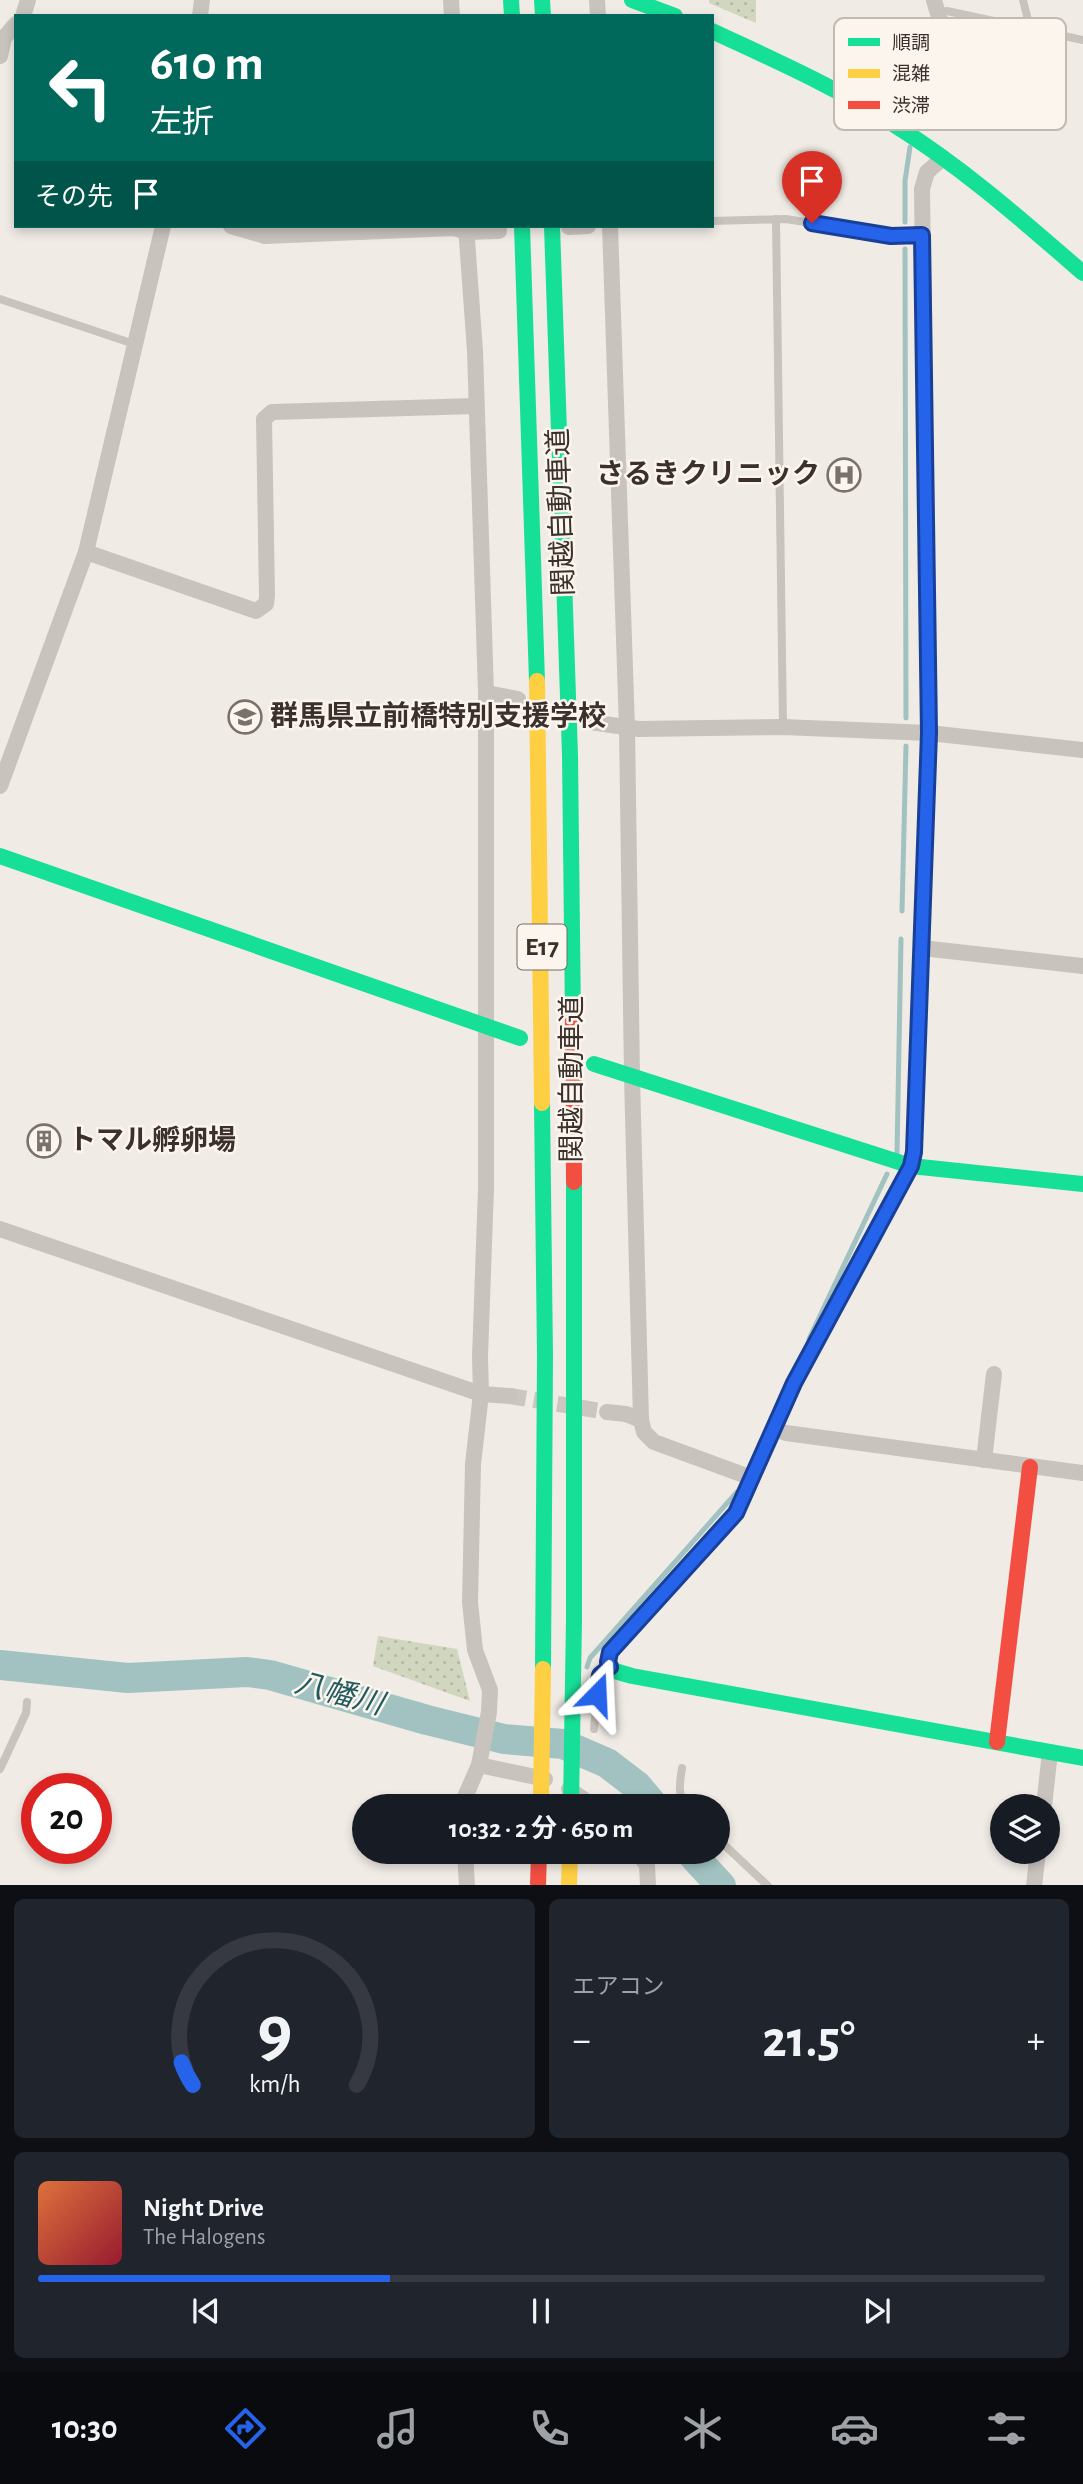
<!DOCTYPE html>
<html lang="ja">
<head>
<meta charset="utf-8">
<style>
	body { margin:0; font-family:"Alegreya Sans","Noto Sans JP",sans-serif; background:#20242c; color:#f1f3f6; height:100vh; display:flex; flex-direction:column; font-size:26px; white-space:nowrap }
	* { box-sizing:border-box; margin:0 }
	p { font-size:23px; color:#9ea1a6 }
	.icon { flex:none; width:38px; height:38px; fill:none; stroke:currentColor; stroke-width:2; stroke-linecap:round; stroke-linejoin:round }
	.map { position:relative; height:1885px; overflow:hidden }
	.panel { display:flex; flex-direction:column; gap:14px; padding:14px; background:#0d0f14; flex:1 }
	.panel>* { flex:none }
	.guide { position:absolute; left:14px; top:14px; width:700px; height:214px; border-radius:0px; box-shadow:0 4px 10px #0003; background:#00695c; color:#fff; overflow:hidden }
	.buttons { position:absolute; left:990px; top:1794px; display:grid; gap:14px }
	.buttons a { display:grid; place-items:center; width:70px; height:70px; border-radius:50%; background:#171b24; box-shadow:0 4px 10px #0003; font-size:35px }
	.speed { position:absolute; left:21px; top:1773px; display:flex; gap:14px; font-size:35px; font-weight:700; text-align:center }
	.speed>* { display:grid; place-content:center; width:91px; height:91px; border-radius:50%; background:#171b24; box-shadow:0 4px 10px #0003; line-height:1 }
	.speed .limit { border:10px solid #d22; background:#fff; color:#111 }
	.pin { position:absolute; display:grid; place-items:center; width:60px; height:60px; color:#fff; margin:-72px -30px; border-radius:50% 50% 50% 0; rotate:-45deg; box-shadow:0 0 7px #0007 }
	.pin .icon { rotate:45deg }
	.me { position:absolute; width:77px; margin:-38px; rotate:21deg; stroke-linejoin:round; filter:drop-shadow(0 0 5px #0008) }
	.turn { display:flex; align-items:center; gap:24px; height:147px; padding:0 21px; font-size:32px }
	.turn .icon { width:91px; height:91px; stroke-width:2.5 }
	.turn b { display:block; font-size:49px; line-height:60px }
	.then { display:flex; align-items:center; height:66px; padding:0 21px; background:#0003; gap:14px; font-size:26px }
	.big { font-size:52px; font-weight:700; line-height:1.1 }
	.panel .card { flex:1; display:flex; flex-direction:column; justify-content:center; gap:10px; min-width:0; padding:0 24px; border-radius:10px; background:#20242c }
	.panel .dial { align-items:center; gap:0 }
	.dial svg { height:182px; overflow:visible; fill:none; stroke:#363941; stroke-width:7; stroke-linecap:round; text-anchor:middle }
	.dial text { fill:#f1f3f6; stroke:none }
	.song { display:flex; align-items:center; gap:21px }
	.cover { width:84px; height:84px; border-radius:10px; background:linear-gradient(135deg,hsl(20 70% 55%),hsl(350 70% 35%)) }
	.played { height:7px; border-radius:4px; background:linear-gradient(90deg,#2563eb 35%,#363941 35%) }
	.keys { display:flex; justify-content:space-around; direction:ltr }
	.heat { display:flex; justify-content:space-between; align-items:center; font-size:38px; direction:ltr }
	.panel .tiles { flex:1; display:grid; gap:14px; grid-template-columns:1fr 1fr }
	.card:last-child { grid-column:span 2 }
	.trip { position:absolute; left:352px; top:1794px; width:378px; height:70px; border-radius:35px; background:#171b24; box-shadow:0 4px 10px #0003; font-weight:700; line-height:70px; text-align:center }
	.tab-bar { display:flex; height:112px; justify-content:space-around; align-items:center; background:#090b0e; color:#9ea1a6 }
	.tab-bar .icon { width:49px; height:49px }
	.tab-bar .current { color:#2563eb }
	.tab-bar b { font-size:32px; color:#f1f3f6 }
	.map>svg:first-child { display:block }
</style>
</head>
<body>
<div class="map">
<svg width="1083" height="1886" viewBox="0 0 1083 1886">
	<defs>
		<pattern id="grass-dots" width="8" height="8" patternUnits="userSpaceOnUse" patternTransform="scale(1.75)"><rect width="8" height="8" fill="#d1d6bf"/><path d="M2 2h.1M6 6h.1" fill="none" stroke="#b4b8a4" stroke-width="1.8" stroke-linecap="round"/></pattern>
	</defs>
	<rect width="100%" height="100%" fill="#f0ebe5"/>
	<g fill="url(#grass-dots)">
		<path d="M709,0H756V23L709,3Z"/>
		<path d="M378,1636L457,1649L470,1701L373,1666Z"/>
	</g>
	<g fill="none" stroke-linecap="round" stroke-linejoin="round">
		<g stroke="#a1c2c1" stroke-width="5">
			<path d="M905,222V181L910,147"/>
			<path d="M905,249L906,718"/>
			<path d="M902,911L906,746"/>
			<path d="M897,1154L901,939"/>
			<path d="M809,1339L887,1174"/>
			<path d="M587,1667L590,1658L737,1492"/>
		</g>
		<g stroke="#a1c2c1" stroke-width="30">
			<path d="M0,1665L128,1678L247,1672L270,1675L427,1720L504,1739L563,1744L607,1763L637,1786L654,1806"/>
			<path d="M690,1852L721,1886"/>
		</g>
		<path stroke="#ccc6c0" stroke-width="16" stroke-dasharray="16 8" stroke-linecap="butt" d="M510,1396L607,1412"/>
		<g stroke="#c9c3be" stroke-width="8">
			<path d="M1023,0L1028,20L1027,28"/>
			<path d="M947,11L1083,40"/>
			<path d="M776,219L783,727"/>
			<path d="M712,221L786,219L891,236L922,235"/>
			<path d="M0,299L134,344"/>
			<path d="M594,1729L599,1679L600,1675L610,1667"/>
			<path d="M682,1768C680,1782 677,1794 686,1806"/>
			<path d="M0,1769L26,1713L27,1702"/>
			<path d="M718,1839L768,1886"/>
		</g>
		<g stroke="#c9c3be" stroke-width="16">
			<path d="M451,0L452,16"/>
			<path d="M597,0L598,16"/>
			<path d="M23,16L28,0"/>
			<path d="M200,16L202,0"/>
			<path d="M0,56L4,38L16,24"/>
			<path d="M924,119C934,91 949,57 942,27C940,18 936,9 934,0"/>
			<path d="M231,226L265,236L454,228L466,232L499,231"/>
			<path d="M610,226L627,728L632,1077L641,1420L644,1432L654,1442L752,1478"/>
			<path d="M569,227L588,226"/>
			<path d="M86,552L256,611L266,604L267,596L264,419L272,412L476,406"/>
			<path d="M486,693L518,699"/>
			<path d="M590,722L639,729L783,727L929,733L1083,750"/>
			<path d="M0,786L86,552L163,226"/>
			<path d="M922,948L1083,966"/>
			<path d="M0,1229L481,1394L510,1396"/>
			<path d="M607,1412L626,1414L641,1420"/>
			<path d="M774,1429L786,1433L1083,1473"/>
			<path d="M984,1460L994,1374"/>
			<path d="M615,1671L608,1662L610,1652L736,1513L794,1383L911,1166L914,1152L929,733L922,189L927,172L943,158"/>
			<path d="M479,1765L545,1779"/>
			<path d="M569,1789L593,1806"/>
			<path d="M461,1806L479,1765L489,1712L490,1690L475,1650L470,1602L473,1464L481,1394L480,1357L486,1188V693L475,351L466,226"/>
			<path d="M1044,1806L1050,1752"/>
			<path d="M465,1852L467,1886"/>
			<path d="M637,1852L647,1865L648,1886"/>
			<path d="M1034,1886L1038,1852"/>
		</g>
		<g stroke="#16e098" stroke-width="16">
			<path d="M511,0L512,16"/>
			<path d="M542,0L543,16"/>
			<path d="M632,0L675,16"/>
			<path d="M712,31C774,60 836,87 893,124C962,167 1022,220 1083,273"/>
			<path d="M522,226L537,681"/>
			<path d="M552,226L570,755L573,1019"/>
			<path d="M0,856L520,1038"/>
			<path d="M594,1064L911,1166L1083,1184"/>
			<path d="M542,1103L545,1357L543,1669"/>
			<path d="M574,1182V1619"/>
			<path d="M615,1671L632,1676L1083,1758"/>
		</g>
		<g stroke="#ffcf43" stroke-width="16">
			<path d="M537,681L542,1103"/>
			<path d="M569,1886L570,1852"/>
		</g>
		<g stroke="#f24e42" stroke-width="16">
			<path d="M573,1019L574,1182"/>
			<path d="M997,1742L1030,1467"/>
			<path d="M538,1886L539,1852"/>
		</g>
		<path stroke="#16e098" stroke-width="16" d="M571,1806L574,1619"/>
		<path stroke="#ffcf43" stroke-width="16" d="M541,1796L543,1669"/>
	</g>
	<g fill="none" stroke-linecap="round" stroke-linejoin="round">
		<defs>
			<path id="route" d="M597,1694L600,1675L610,1667L608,1662L610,1652L736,1513L794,1383L911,1166L914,1152L929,733L922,235L891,236L812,223"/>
		</defs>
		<use href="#route" stroke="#184099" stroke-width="18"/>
		<use href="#route" stroke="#2563eb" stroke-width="12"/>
	</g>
	<defs>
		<symbol id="hospital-ring" viewBox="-11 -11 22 22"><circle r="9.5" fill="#fbf5ee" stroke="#7a716c" stroke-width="1.5"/><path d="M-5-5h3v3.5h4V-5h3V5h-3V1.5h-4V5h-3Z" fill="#7a716c"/></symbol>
		<symbol id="school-ring" viewBox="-11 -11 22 22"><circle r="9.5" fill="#fbf5ee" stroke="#7a716c" stroke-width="1.5"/><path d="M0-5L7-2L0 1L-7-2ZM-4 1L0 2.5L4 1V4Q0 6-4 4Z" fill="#7a716c"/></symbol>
		<symbol id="building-ring" viewBox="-11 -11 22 22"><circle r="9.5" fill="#fbf5ee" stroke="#7a716c" stroke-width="1.5"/><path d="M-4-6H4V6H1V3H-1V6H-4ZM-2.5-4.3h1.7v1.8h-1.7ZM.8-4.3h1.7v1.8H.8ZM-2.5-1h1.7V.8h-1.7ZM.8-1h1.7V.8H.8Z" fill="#7a716c"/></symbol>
	</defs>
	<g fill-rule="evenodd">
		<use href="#hospital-ring" x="825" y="456" width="38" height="38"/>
		<use href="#school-ring" x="226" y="698" width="38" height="38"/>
		<use href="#building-ring" x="25" y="1122" width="38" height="38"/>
	</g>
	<g text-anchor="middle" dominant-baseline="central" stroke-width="5" stroke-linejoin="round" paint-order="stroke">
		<rect fill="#fbf5ee" stroke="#756b66" stroke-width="2" x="517.5" y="924.5" width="49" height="45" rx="5"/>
		<g font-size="26" font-weight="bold" fill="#3b302b">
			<text x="542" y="947">E17</text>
		</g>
		<g font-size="28" font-weight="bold" fill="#3b302b" stroke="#fbf5ee" text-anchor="start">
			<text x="820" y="475" text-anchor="end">さるきクリニック</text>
			<text x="270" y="717">群馬県立前橋特別支援学校</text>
			<text x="68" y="1141">トマル孵卵場</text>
		</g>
		<g font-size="28" fill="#3b302b" stroke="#fbf5ee">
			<text transform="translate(562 512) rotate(-92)">関越自動車道</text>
			<text transform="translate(573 1079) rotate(-90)">関越自動車道</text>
		</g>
		<g font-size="30" font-style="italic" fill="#1f5a5e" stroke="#fbf5ee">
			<text transform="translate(339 1694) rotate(15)">八幡川</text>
		</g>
	</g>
	<rect x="834" y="18" width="232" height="112" rx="10" fill="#fbf5ee" stroke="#c1bab4" stroke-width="2"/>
	<rect x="848" y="38" width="32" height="8" fill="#16e098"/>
	<rect x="848" y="69" width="32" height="9" fill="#ffcf43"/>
	<rect x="848" y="101" width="32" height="8" fill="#f24e42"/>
	<g font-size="19" fill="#3b302b">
		<text x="892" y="49">順調</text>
		<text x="892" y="80">混雑</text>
		<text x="892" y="112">渋滞</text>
	</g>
</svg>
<div class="buttons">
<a><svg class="icon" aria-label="layers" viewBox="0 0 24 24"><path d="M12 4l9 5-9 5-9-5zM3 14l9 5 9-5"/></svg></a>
</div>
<div class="speed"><div class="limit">20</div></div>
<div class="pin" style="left:812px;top:223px;background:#d93025"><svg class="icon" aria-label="arrive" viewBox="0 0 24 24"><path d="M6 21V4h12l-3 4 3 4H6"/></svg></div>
<svg class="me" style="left:597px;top:1694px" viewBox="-20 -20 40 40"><path d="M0-17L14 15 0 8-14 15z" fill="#2563eb" stroke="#fff" stroke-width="4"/></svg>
<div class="trip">10:32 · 2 分 · 650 m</div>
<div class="guide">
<div class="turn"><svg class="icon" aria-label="left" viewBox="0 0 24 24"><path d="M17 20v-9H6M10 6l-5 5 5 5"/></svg><div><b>610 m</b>左折</div></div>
<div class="then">その先<svg class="icon" aria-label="arrive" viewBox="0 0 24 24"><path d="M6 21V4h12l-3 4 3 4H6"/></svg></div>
</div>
</div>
<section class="panel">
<div class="tiles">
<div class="card dial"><svg viewBox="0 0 100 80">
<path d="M14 69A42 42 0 1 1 86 69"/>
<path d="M14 69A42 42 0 0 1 9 59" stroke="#2563eb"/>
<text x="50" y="56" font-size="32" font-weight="700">9</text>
<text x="50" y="72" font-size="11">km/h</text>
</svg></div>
<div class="card"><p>エアコン</p>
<div class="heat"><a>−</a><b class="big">21.5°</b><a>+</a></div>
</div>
<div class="card">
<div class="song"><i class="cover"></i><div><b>Night Drive</b><p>The Halogens</p></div></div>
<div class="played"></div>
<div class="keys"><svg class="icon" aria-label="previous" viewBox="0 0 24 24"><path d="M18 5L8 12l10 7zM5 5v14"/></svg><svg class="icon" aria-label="pause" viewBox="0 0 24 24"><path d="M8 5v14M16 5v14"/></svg><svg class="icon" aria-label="next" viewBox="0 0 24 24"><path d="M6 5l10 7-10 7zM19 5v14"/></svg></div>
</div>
</div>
</section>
<nav class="tab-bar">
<b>10:30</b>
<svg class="icon current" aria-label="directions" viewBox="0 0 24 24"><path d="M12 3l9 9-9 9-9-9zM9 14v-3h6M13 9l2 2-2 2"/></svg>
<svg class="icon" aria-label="music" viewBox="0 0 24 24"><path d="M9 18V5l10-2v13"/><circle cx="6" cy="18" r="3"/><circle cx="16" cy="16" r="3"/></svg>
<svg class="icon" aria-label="phone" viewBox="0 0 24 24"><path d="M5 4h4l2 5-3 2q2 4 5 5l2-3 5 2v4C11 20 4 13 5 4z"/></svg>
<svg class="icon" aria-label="climate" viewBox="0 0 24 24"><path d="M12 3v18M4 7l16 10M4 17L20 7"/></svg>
<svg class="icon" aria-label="car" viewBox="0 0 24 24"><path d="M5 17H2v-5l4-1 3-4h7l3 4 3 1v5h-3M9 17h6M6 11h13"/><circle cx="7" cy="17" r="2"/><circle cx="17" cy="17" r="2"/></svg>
<svg class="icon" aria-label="filters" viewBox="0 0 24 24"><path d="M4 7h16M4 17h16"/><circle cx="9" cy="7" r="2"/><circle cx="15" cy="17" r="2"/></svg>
</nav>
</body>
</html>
